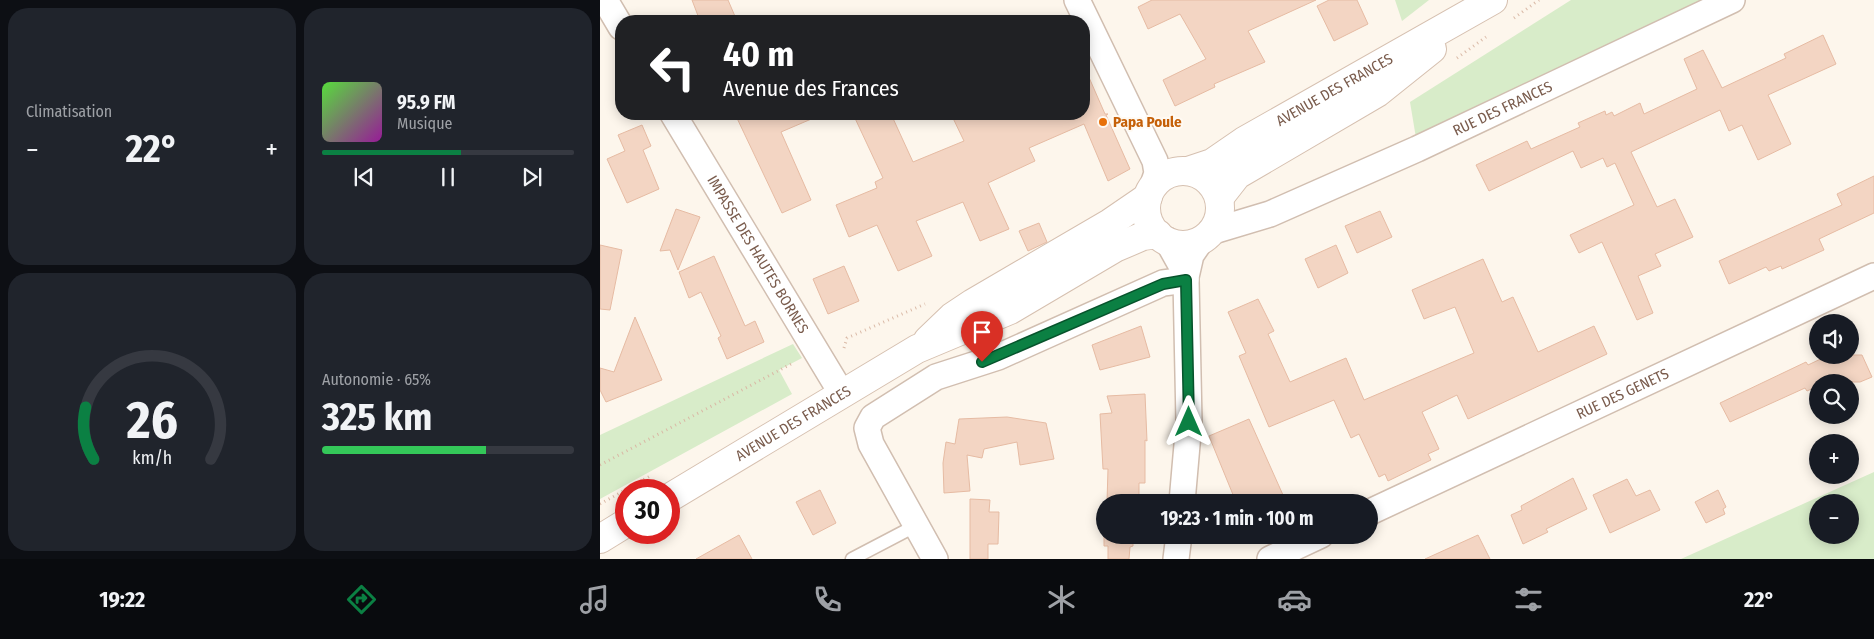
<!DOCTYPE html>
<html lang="fr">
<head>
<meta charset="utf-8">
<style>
	body { margin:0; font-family:"Fira Sans Condensed",sans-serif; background:#20242c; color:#f1f3f6; height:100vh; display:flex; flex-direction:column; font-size:19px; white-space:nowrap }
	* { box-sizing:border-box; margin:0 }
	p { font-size:16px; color:#9ea1a6 }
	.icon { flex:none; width:28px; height:28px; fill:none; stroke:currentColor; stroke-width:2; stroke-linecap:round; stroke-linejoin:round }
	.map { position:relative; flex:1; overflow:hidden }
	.sheet { display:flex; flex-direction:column; gap:8px; padding:8px; background:#0d0f14; width:600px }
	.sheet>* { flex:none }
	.guide { position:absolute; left:15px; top:15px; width:475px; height:105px; border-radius:20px; box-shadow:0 2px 12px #0003; background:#202124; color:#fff; overflow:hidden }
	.tools { position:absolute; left:1209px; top:314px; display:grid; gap:10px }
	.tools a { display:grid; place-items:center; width:50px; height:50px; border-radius:50%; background:#171b24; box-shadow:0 2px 12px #0003; font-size:25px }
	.speed { position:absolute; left:15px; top:479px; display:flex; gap:10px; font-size:25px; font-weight:700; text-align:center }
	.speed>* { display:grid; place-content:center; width:65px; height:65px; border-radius:50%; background:#171b24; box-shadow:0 2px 12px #0003; line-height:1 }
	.speed .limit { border:8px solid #d22; background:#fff; color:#111 }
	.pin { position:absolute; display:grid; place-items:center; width:42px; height:42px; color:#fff; margin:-51px -21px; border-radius:50% 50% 50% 0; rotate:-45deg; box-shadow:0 0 5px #0007 }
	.pin .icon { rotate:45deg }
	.me { position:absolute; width:55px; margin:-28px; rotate:0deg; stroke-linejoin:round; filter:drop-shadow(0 0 4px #0008) }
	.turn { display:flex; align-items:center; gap:18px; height:105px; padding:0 25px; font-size:22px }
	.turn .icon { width:65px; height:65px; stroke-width:2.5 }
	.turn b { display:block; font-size:35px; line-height:42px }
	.big { font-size:38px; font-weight:700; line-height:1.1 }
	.sheet .tile { flex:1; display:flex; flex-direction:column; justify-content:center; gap:8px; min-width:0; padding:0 18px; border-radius:20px; background:#20242c }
	.sheet .dial { align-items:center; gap:0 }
	.dial svg { height:130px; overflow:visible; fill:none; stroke:#363941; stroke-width:7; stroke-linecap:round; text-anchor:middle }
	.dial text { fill:#f1f3f6; stroke:none }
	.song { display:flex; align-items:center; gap:15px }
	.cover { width:60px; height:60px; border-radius:8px; background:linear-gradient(135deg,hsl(110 70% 55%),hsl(300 70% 35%)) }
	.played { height:5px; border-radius:2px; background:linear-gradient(90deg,#0b8043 55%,#363941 55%) }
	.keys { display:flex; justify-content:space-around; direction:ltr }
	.heat { display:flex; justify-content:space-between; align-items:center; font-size:28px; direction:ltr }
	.charge { height:8px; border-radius:4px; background:linear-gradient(90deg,#34c759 65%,#363941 0) }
	.sheet .tiles { flex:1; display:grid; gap:8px; grid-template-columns:repeat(2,1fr) }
	.trip { position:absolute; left:496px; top:494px; width:282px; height:50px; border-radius:25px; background:#171b24; box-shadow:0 2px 12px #0003; font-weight:700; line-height:50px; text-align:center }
	.menu { display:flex; height:80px; justify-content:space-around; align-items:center; background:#090b0e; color:#9ea1a6 }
	.menu .icon { width:35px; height:35px }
	.menu .current { color:#0b8043 }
	.menu b { font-size:22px; color:#f1f3f6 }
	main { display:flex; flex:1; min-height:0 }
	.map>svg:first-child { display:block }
</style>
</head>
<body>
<main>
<section class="sheet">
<div class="tiles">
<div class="tile"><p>Climatisation</p>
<div class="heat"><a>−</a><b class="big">22°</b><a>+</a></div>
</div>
<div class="tile">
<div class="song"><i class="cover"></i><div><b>95.9 FM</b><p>Musique</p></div></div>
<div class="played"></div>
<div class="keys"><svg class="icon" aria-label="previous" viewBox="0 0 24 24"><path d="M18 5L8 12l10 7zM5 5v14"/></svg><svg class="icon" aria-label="pause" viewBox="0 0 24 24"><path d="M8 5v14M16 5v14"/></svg><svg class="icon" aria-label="next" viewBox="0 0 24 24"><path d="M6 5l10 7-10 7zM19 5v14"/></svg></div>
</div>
<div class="tile dial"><svg viewBox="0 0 100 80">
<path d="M14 69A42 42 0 1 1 86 69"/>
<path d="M14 69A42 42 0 0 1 9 37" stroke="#0b8043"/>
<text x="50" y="56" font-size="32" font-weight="700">26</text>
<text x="50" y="72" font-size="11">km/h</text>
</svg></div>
<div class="tile"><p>Autonomie · 65%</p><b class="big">325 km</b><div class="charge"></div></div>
</div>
</section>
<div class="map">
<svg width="1274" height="559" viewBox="0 0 1274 559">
	<rect width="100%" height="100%" fill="#fdf6ec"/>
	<g fill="#d8ecc9" fill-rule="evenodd">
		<path d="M795,0H829L802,21Z"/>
		<path d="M971,0H1106L816,138L810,102Z"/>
		<path d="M193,344L202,358L179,370L192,394L0,499V435Z"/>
		<path d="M1274,472V559H1081ZM1218,502H1250V535H1218Z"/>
	</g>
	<g fill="#f3d5c3" stroke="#e6bba3">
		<path d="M92,0H128L137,21H100Z"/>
		<path d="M552,0H716L648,31L665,62L614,84L615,87L575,106L563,80L606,59L580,14L548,29L538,7Z"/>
		<path d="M729,0H757L768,24L734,41L717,6Z"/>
		<path d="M1223,35L1236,64L1168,95L1191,144L1158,160L1142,125L1129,131L1120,110L1031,152L1057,207L1075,199L1093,237L1055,254L1061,266L1038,276L1053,313L1037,320L1002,242L979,253L970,235L1034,205L1015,163L1007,167L1003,158L981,168L973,151L889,191L876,165L927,141L931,149L980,127L978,123L1005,111L1006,115L1012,112L1014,116L1040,103L1044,114L1097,89L1084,59L1103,50L1122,88L1186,58L1184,54Z"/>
		<path d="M484,66L505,114H508L506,115L530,169L508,181L484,124L429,148L435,161L388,183L409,229L380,241L363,202L316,221L332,256L298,271L277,225L249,237L236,205L277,188L275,182L283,178L253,114H291L313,162L364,141L351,114H484Z"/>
		<path d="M135,114H223L181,132L211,200L182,213Z"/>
		<path d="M42,125L51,146L43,150L59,189L27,203L7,159L25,151L18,135Z"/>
		<path d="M1274,176V213L1219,239L1224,250L1182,269L1181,266L1169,271L1166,267L1129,284L1119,261L1242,205L1237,194Z"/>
		<path d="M76,209L100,217L78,270L70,250L60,251Z"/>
		<path d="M780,211L792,237L757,253L745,226Z"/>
		<path d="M439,223L447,242L428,251L419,231Z"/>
		<path d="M0,245L22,250L10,310L0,309Z"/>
		<path d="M736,245L748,273L718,288L705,259Z"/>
		<path d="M114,256L145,326L155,321L164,342L127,359L118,338L121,336L101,292L89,298L79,272Z"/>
		<path d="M883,259L902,302L913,297L938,352L994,326L1007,354L868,419L857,395L822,412L839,449L828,454L831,460L788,481L785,474L779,477L759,434L751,438L734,400L669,427L639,356L646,353L628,312L658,299L674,331L668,334L690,382L746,358L764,400L874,353L855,307L824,319L812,290Z"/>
		<path d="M244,266L259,301L228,314L213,279Z"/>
		<path d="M35,317L62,380L6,402L0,390V368L14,372Z"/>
		<path d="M541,326L550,357L500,370L492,345Z"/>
		<path d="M1229,355H1262L1272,377L1260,382H1218V386L1207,391L1205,388L1130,422L1120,403L1206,362L1208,365Z"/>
		<path d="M545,394L547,441L545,440V483H539V502H507L508,469H503L500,414L512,413L507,396Z"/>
		<path d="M407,417L446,423L454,459L420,465L417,442L384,449L382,458L367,455L370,491L344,493L343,463L346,442L355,444L359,419Z"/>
		<path d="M649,419L683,495L667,502H636L609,436Z"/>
		<path d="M973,478L987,509L946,529L948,532L923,544L911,515L922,510L921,506Z"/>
		<path d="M1027,479L1036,496L1050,490L1060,510L1010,533L993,495Z"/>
		<path d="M220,490L236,523L213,535L196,502Z"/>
		<path d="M1118,490L1126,507L1123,509L1125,514L1106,523L1095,502Z"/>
		<path d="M370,499L390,500L389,512H399L398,544H388V559H370Z"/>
		<path d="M504,514L505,535H533V546L530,547L529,559H508V546H504Z"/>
		<path d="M139,535L152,559H96Z"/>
		<path d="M878,535L890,559H825Z"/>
	</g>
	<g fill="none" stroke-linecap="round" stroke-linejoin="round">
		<defs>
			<path id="service" d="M252,559L317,525"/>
			<g id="minor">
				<path d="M5,0L21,27"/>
				<path d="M477,0L555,161L557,173L552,188"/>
				<path id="s1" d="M73,114L242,394"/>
				<path id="s2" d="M610,232L670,214L817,149L1132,0"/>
				<path d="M567,240L582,267L586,280L589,422L582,502"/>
				<path d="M586,277L591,255L602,239"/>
				<path id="s3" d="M770,512L1274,276"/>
				<path d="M335,559L271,444L267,428L273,417L336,377L398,357L563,283L586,280"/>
				<path d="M576,559L579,535"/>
				<path d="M670,559L721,535"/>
			</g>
			<g id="secondary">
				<path id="s4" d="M588,171L612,163L644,141L893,0"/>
				<circle cx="583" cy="208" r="37"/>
				<path d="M619,198L637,175L777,93L832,49"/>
				<path d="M328,340L352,317L373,303L510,223L548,197"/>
				<path id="s5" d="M69,498L317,349L410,310L515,248L543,236L558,234"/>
				<path d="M0,539L26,523"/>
			</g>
		</defs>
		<use href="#service" stroke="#d1beb0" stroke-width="15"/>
		<use href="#minor" stroke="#d1beb0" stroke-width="28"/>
		<use href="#secondary" stroke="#d6c0b0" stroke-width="30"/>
		<g stroke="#d9b8a5" stroke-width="3" stroke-dasharray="1 4" stroke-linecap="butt">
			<path d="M914,18L939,0"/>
			<path d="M857,58L886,37"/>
			<path d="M244,348L247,338L325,304"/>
			<path d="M0,465L193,363"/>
			<path d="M0,504L52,475"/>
		</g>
		<use href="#service" stroke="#fff" stroke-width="12"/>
		<use href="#minor" stroke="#fff" stroke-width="25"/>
		<use href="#secondary" stroke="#fff" stroke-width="28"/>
	</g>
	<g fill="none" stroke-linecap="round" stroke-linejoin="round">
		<defs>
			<path id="route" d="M382,362L563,284L586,280L589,422"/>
		</defs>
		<use href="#route" stroke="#07532c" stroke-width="12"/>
		<use href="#route" stroke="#0b8043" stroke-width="9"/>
	</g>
	<circle fill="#e8710a" stroke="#fffaf3" stroke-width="2" cx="503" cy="122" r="5"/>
	<g text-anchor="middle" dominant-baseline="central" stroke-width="4" stroke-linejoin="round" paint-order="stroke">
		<g font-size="15" fill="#7a5c4d" stroke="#fffaf3">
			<text stroke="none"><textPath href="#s4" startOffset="168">AVENUE DES FRANCES</textPath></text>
			<text stroke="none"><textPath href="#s2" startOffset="318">RUE DES FRANCES</textPath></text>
			<text stroke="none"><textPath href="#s1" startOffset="164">IMPASSE DES HAUTES BORNES</textPath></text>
			<text stroke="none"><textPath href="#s3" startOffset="279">RUE DES GENETS</textPath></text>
			<text stroke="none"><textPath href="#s5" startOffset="145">AVENUE DES FRANCES</textPath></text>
		</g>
		<g font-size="15" font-weight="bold" fill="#c56008" stroke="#fffaf3" text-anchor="start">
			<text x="513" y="122">Papa Poule</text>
		</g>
	</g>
</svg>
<div class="tools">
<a><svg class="icon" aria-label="sound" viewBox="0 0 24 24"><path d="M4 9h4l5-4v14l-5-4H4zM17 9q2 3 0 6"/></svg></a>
<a><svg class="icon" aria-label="search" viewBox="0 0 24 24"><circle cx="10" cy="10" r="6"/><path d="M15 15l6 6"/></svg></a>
<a>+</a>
<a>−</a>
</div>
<div class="speed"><div class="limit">30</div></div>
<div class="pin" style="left:382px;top:362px;background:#d93025"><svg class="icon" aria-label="arrive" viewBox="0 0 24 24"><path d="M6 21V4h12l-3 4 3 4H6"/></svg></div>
<svg class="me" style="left:589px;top:422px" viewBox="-20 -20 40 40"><path d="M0-17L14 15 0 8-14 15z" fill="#0b8043" stroke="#fff" stroke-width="4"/></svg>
<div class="trip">19:23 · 1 min · 100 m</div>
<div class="guide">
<div class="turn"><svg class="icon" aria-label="left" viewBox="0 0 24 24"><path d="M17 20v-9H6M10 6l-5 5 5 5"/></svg><div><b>40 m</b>Avenue des Frances</div></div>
</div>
</div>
</main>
<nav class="menu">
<b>19:22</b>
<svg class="icon current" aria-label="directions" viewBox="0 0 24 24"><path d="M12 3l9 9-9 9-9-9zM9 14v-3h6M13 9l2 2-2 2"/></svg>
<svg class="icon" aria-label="music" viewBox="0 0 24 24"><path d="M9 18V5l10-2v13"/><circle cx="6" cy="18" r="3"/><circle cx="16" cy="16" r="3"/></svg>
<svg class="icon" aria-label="phone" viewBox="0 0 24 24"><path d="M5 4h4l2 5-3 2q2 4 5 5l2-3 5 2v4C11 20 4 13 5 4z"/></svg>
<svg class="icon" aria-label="climate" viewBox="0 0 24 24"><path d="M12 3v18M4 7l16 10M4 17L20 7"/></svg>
<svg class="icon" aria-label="car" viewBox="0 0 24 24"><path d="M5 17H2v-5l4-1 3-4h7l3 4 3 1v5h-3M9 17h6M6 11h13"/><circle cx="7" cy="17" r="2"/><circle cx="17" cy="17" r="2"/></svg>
<svg class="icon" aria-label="filters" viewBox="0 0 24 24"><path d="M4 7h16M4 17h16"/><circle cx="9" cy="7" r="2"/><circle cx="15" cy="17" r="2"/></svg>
<b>22°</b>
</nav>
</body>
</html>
